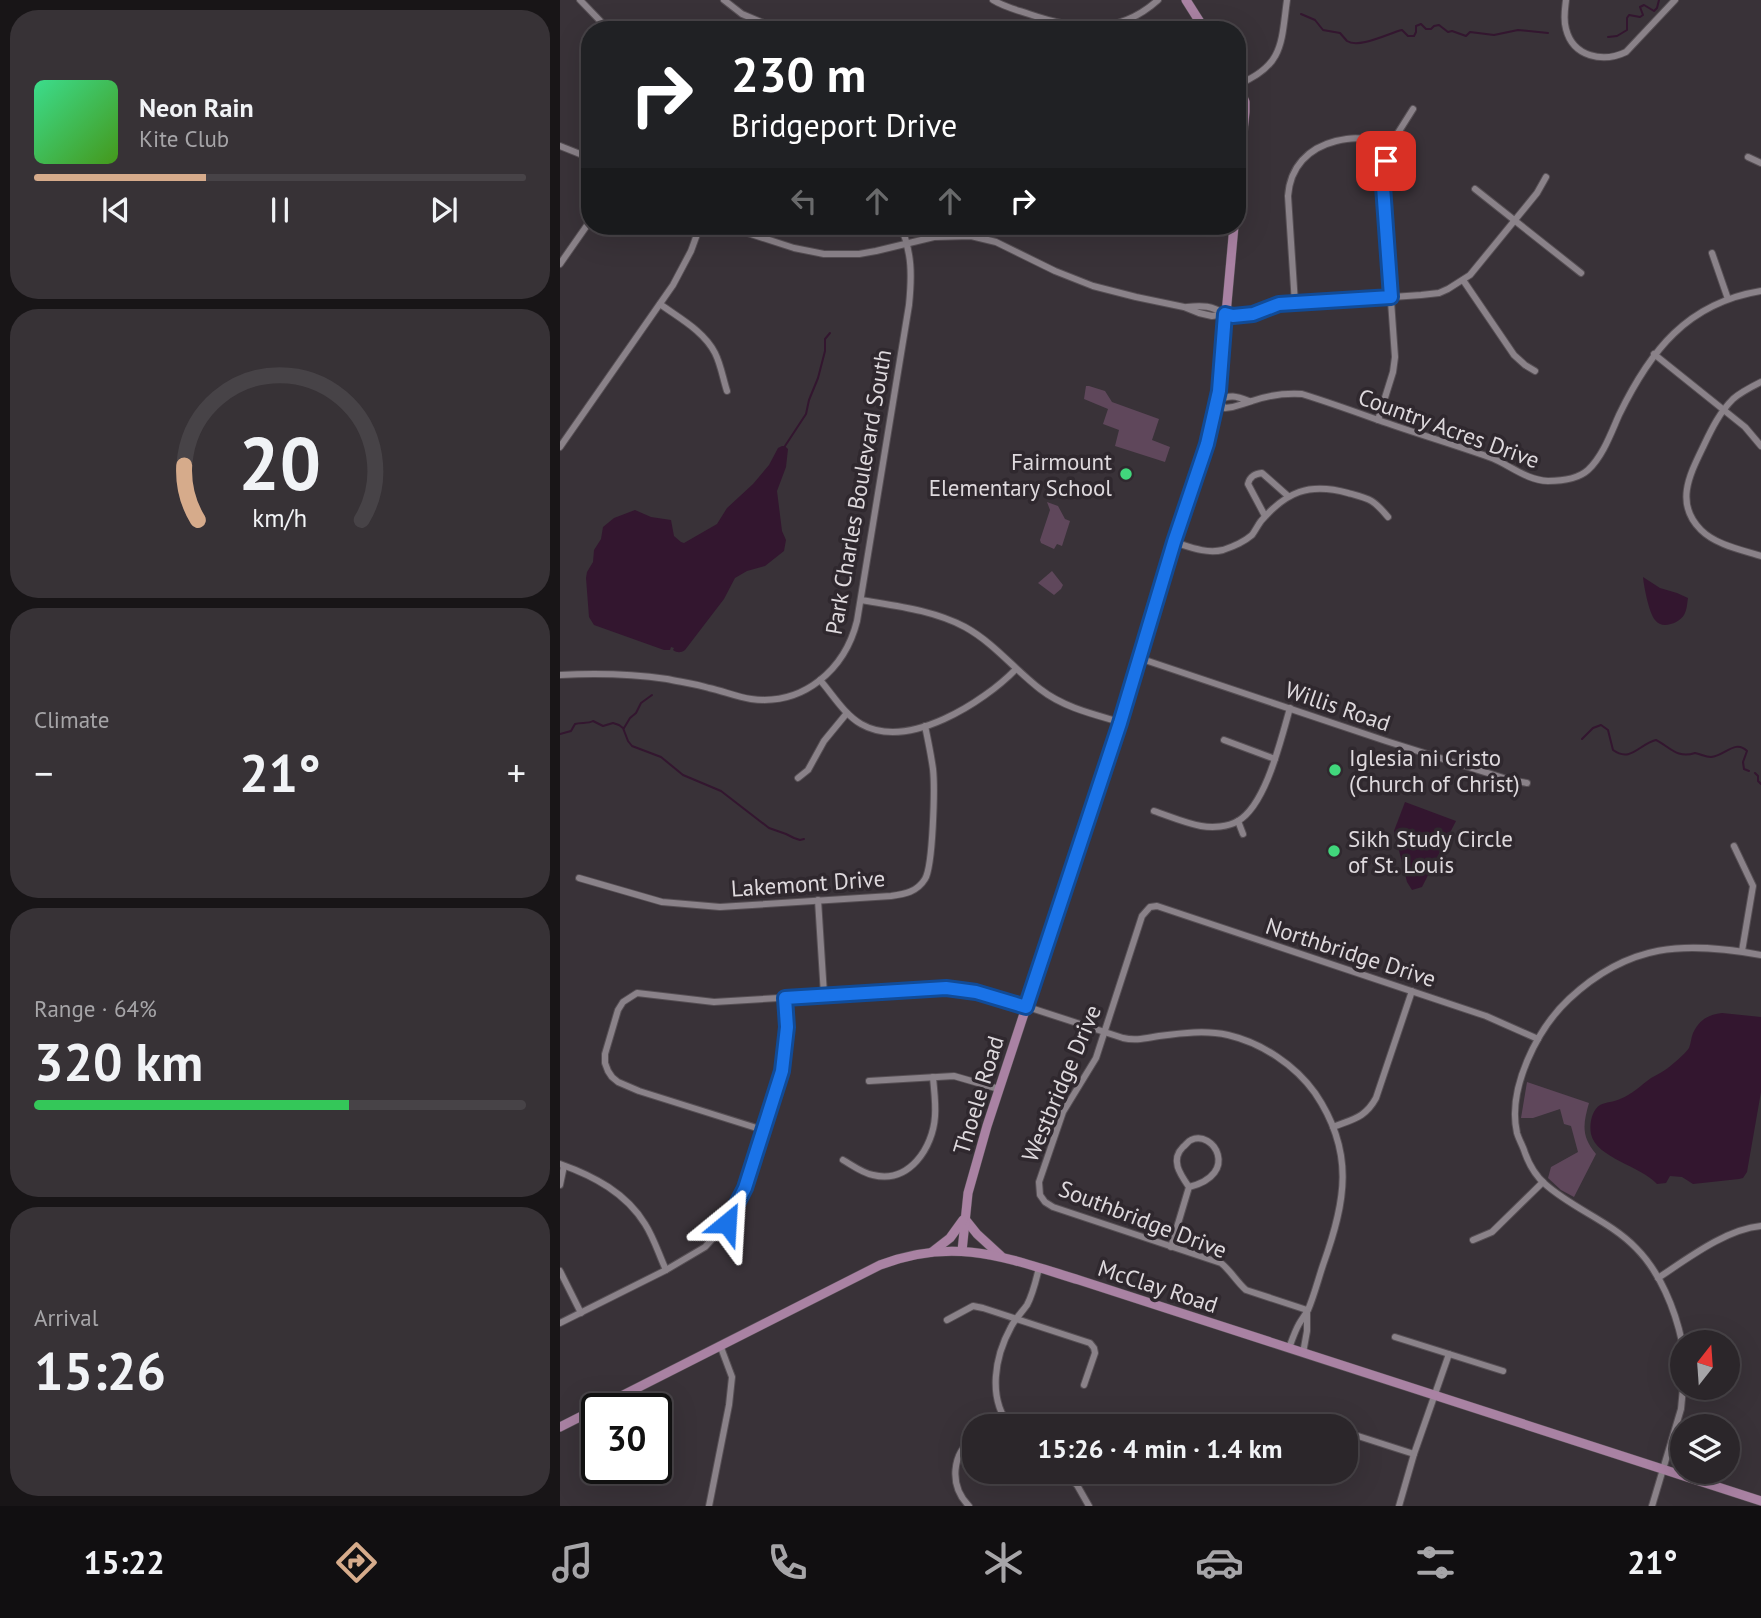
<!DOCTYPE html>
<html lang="en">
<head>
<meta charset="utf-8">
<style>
	body { margin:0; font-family:"PT Sans",sans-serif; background:#373236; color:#f1f3f6; height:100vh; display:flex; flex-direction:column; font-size:26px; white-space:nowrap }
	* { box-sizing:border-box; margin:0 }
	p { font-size:23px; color:#a6a5a8 }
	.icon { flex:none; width:38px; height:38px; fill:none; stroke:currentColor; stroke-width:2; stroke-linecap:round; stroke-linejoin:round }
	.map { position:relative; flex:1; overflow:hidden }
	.panel { display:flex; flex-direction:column; gap:10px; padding:10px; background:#181517; width:560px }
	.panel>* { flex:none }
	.banner { position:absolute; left:21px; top:21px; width:665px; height:214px; border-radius:28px; box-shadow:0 7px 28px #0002,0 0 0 2px #474347; background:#202124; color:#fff; overflow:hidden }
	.needle { width:46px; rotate:17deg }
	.buttons { position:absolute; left:1110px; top:1330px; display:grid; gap:14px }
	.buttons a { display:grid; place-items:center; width:70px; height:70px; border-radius:50%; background:#2b262a; box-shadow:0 7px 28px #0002,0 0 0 2px #474347; font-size:35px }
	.speed { position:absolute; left:21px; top:1393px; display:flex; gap:14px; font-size:35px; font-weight:700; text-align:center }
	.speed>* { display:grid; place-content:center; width:91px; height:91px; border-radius:50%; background:#2b262a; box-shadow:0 7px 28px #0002,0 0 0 2px #474347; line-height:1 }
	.speed .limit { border:4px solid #111; border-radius:10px; background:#fff; color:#111 }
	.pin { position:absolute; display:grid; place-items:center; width:60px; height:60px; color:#fff; margin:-30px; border-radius:14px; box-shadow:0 4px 10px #0006 }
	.me { position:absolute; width:77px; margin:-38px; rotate:27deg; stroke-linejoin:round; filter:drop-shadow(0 0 5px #0008) }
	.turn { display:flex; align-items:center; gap:24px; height:147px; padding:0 35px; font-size:32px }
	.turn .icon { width:91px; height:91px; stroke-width:2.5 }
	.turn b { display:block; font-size:49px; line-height:60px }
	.lanes { display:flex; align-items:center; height:66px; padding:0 35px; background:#0003; justify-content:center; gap:35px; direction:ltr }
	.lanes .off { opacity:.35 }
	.big { font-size:52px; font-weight:800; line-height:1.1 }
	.panel .widget { flex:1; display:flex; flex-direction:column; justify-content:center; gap:10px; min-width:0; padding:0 24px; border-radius:28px; background:#373236 }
	.panel .dial { align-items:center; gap:0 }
	.dial svg { height:182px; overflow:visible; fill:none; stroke:#474347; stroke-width:7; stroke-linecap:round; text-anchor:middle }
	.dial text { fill:#f1f3f6; stroke:none }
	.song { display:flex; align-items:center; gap:21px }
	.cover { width:84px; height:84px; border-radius:10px; background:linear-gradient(135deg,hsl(150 70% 55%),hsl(100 70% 35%)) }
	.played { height:7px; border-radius:4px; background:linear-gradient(90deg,#d6ab8b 35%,#474347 35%) }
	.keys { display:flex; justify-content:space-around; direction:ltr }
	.heat { display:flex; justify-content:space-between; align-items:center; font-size:38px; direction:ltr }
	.charge { height:10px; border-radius:5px; background:linear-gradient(90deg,#34c759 64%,#474347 0) }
	.trip { position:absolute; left:402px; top:1414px; width:396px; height:70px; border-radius:28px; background:#2b262a; box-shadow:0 7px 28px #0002,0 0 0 2px #474347; font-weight:800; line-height:70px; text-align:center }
	.menu { display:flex; height:112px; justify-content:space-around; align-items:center; background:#110f11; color:#a6a5a8 }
	.menu .icon { width:49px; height:49px }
	.menu .active { color:#d6ab8b }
	.menu b { font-size:32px; color:#f1f3f6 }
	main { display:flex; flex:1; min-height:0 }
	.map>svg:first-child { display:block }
</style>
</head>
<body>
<main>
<section class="panel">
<div class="widget">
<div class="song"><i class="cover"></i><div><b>Neon Rain</b><p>Kite Club</p></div></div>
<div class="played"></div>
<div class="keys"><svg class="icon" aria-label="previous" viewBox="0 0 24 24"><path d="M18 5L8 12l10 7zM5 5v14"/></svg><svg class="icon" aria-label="pause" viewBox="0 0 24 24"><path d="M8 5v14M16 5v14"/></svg><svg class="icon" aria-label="next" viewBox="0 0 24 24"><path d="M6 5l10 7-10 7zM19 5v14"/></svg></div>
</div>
<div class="widget dial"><svg viewBox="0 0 100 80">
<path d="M14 69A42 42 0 1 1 86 69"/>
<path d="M14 69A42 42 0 0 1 8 45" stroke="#d6ab8b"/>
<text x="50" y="56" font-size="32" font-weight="700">20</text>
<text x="50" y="72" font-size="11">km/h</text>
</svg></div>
<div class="widget"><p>Climate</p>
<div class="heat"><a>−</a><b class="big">21°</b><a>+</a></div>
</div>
<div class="widget"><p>Range · 64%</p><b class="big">320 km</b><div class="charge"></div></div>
<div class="widget"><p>Arrival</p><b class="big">15:26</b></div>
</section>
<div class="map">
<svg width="1201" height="1506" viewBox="0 0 1201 1506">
	<rect width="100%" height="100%" fill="#393238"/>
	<g fill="#5f475b">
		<path d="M526,386H529L545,391L552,402L599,419L592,440L610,447L605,462L555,446L559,430L543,424L548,409L524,399Z"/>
		<path d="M487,502L498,506L505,519L510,521L502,546L497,544L494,549L481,543L480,540L490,510Z"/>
		<path d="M492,571L503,585L501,589L494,595L478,583Z"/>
		<path d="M967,1082L1029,1103C1023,1124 1021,1136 1036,1154L1014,1197L1001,1190L988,1178L991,1167L1018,1152L1011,1126L1004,1124L1000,1109L973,1118H961Z"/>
	</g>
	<g fill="#33162f">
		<path d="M222,446H225L228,449L226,467L217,491L222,531L226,540L224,551L205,566L187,571L175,578L164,599L125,650C121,653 117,653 113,650L114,648L111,647L110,650H104L34,625L29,617L26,578L27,572L33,562L34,550L41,539L43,527L54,518L75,510L91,517L111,520L114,536L121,542L124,543L157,524L167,508L193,484L209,465L218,448Z"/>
		<path d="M1083,577L1100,588L1117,593L1128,598C1127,604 1127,610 1124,615C1119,623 1102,630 1095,620C1089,613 1084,587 1083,577Z"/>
		<path d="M845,802L896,821L862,887L852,890L847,882L834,831Z"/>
		<path d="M1162,1013L1201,1017V1092L1187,1172L1183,1178L1179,1179L1133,1184L1122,1177L1110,1176L1106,1183L1097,1184C1081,1166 1036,1158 1031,1134C1029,1124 1032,1110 1040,1105C1046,1102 1054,1102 1060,1099C1073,1094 1081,1085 1091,1078C1096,1075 1101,1073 1105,1070C1111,1066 1125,1054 1129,1048C1131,1043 1131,1038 1133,1033C1140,1019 1148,1015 1162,1013Z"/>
	</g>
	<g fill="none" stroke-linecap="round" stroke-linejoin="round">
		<g stroke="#33162f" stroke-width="2">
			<path d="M741,14L755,20L763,30L780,33C780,33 787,41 787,41C799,49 829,33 842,30L848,36H854L856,32V26L861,24L866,29H871L874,26L879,25L888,32L892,31L906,36L910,32L934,35L958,30L988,33"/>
			<path d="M1048,37L1057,36L1067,30V18L1069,15L1080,17L1083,15L1080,7L1084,5L1094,11L1097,8L1099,0"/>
			<path d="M225,446L246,414L249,400L258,378L265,351V339L270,333"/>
			<path d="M64,728L70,718L76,713L81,703L92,695"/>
			<path d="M0,734L11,731L15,724C21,722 28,724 33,721L43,726L53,723L59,725L63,728L68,741L72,746L101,757L123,775L161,791L209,828L226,834L234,838L240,840L244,839"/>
			<path d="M1022,739L1033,728L1041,725L1048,730L1053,750C1071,763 1079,744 1096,740C1110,747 1117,759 1135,753C1141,754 1145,757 1151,757C1165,756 1175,739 1187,751L1183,762L1184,769L1189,771"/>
			<path d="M1195,773L1198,776V781L1201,784"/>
		</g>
		<defs>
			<g id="minor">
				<path d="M20,0L49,30"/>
				<path d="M164,0L182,14L220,30"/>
				<path d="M433,0C444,7 457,10 469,14C516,30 558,36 598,0"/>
				<path d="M1006,0C1005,9 1003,19 1006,29C1013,57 1043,63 1066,52L1115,0"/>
				<path d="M679,84C724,65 721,43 727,0"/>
				<path d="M0,146L30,158"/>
				<path d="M1188,157L1201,163"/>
				<path d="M915,189L1021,273"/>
				<path d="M166,226L234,248L264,254H299L316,251L374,237L411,236L436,242L495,271L533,286L576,297L624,307L639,313L652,316L665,314L673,316L693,314L719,305L861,295L879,293L888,289L910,275L977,193L986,177"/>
				<path d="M421,238L424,226"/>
				<path d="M1152,253L1168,299"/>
				<path d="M0,264L30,221"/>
				<path d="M903,280L954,355L965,365L975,371"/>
				<path d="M100,304C119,318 144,331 155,353C161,365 163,379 167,391"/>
				<path d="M735,304L728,196C730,167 748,148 776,141C784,139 795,137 804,139C812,141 821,146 830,149"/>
				<path d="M627,307C643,305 652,306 665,314"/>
				<path d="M1094,354L1185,427L1201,446"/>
				<path d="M1201,382C1191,387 1181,392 1173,399C1160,412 1152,428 1144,445C1130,474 1114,503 1141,530C1156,545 1182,550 1201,556"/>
				<path d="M689,401C676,396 670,394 657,401L665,408C678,407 681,404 692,401C709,395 725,393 742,394C768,402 793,411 818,420C855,433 892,444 929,457C949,464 965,480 988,481C1001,481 1018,479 1028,470C1043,456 1051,433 1059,415C1090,351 1127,303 1201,291"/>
				<path d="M818,420L833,372L835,357L824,203V174L830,149L836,136L853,109"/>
				<path d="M0,447L113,285L131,251L140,226"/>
				<path d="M705,516L688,484C690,476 695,474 702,473L728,496"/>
				<path d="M614,542C630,547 646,554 663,550C672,547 685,541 692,535C695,531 698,525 701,521C726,492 749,482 788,493C810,499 813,499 828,517"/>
				<path d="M301,600C336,606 373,610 405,627C434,643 454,669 480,689C503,707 532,714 560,722"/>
				<path d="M579,658L826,741L950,780L967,783"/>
				<path d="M0,675C36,673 72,674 107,679C121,682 136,684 149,688C163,691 177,697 191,699C244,706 285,669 297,621L349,305C352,275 352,254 341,226"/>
				<path d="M260,680C273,695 284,714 301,724C348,751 424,702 456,669"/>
				<path d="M664,740L715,759"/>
				<path d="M238,778L248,770L264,741L287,713"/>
				<path d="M594,811C609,816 625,823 641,826C653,828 668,827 678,821C706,805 721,739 730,708"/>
				<path d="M678,821L683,834"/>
				<path d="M1174,846L1193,886L1182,951"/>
				<path d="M19,878L102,902L160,907L331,896C345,894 357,892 365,879C373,866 375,788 373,769C371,755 368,740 365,726"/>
				<path d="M258,900L264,995"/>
				<path d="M309,1081L394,1076L439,1089"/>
				<path d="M773,1127C793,1119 805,1118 816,1098L852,991"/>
				<path d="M203,1130L79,1091L58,1082L52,1077L48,1071L45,1063V1054L58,1010L63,1002L77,993L154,1002L386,988L416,992L431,995L563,1038C576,1041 586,1038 599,1036C622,1033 646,1030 668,1035C702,1043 735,1065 755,1093C795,1152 786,1201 763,1265C758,1280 754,1296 748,1310C745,1315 742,1319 739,1324C735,1331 732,1340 729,1348"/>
				<path d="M283,1160C292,1165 302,1173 313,1175C349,1184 373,1148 375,1116C376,1103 374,1090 373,1077"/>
				<path d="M0,1164C34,1176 66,1193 85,1224C94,1238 99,1255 106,1270"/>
				<path d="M0,1185L4,1166"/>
				<path d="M913,1240L932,1232L983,1182"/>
				<path d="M611,1247L629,1187C620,1174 610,1160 623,1147C626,1145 628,1141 631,1140C653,1129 681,1174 629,1187"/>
				<path d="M0,1271L21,1313"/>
				<path d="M1098,1278C1127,1259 1166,1229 1201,1226"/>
				<path d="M747,1310L686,1290C676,1281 671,1271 661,1263L493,1207L485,1202L480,1195L479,1182L503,1112L536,1058L582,916L590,907L597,906L926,1016L978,1039"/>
				<path d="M387,1320L413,1306L423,1308L530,1343L534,1348L535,1353L524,1385"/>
				<path d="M0,1323L106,1270L145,1247L167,1223L185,1188L222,1071L227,1027L225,998"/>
				<path d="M835,1337L943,1371"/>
				<path d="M1122,1342C1115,1309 1100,1272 1076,1248C1050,1221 1013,1209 985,1184C976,1176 969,1164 965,1153C963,1146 959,1140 957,1133C947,1089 977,1029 1009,999C1069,943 1124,941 1201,955"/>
				<path d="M743,1353L747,1331V1312"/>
				<path d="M434,1426L445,1421"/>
				<path d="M450,1426C427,1398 435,1356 451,1327C455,1319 462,1312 467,1305C473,1294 476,1280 479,1268"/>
				<path d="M798,1436L854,1454"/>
				<path d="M503,1472L517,1485L529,1506"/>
				<path d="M149,1506L169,1405L172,1377L160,1345"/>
				<path d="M409,1506C389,1486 391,1453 415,1437"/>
				<path d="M839,1506L854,1454L889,1354"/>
				<path d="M1092,1506L1121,1409L1123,1388"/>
			</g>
			<g id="secondary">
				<path d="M626,0L645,30"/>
				<path d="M677,82L685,102V112L677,190"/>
				<path d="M405,1219L417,1234L441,1256"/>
				<path d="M402,1251L408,1193L427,1126L560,722L614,542L647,444L659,391L674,226"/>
				<path d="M372,1252L390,1238L403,1220"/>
				<path d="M0,1427L320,1265C395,1236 447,1258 519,1280L1201,1501"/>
			</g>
		</defs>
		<use href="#minor" stroke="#564f54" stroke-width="8"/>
		<use href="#secondary" stroke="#564f54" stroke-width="10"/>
		<use href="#minor" stroke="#8a8289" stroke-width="6"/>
		<use href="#secondary" stroke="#a982a3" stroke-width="9"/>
	</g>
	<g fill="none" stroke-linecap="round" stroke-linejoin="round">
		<defs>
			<path id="route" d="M167,1223L185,1188L222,1071L227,1027L225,998L386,988L416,992L466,1007L560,723L614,542L647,444L659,391L665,314L673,316L693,314L719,304L831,297L823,186L826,161"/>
		</defs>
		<use href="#route" stroke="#114b97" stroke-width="18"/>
		<use href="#route" stroke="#1a73e8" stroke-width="12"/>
	</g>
	<g fill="#41d77c" stroke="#2f282e" stroke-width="2.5">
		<circle cx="566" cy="474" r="7"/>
		<circle cx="775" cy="770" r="7"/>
		<circle cx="774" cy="851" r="7"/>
	</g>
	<g text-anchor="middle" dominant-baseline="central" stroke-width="7" stroke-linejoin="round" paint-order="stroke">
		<g font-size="23" fill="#ded9dd" stroke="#2f282e">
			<text transform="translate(889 428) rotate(20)">Country Acres Drive</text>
			<text transform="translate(298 492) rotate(-80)">Park Charles Boulevard South</text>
			<text transform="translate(778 706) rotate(19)">Willis Road</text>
			<text transform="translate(248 883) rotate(-4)">Lakemont Drive</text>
			<text transform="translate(791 952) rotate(18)">Northbridge Drive</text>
			<text transform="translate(501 1083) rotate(-67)">Westbridge Drive</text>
			<text transform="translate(418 1095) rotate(-73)">Thoele Road</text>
			<text transform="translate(583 1219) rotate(21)">Southbridge Drive</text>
			<text transform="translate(598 1286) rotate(18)">McClay Road</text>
		</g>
		<g font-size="23" fill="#ded9dd" stroke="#2f282e" text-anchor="start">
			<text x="552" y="461" text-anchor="end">Fairmount<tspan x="552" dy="26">Elementary School</tspan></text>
			<text x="789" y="757">Iglesia ni Cristo<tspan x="789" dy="26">(Church of Christ)</tspan></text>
			<text x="788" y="838">Sikh Study Circle<tspan x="788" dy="26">of St. Louis</tspan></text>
		</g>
	</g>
</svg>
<div class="buttons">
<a><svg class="needle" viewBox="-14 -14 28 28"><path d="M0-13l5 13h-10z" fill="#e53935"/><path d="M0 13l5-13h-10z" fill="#a6a5a8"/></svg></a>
<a><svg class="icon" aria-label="layers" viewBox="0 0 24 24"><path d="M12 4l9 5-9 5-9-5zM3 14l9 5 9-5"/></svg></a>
</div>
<div class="speed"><div class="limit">30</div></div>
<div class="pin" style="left:826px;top:161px;background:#d93025"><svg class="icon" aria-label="arrive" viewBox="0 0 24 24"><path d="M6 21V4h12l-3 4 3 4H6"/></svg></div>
<svg class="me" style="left:167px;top:1223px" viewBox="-20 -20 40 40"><path d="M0-17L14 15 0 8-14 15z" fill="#1a73e8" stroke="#fff" stroke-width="4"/></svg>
<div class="trip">15:26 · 4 min · 1.4 km</div>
<div class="banner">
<div class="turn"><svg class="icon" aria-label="right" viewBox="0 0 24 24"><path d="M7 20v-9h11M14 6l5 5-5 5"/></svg><div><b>230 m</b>Bridgeport Drive</div></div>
<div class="lanes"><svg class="icon off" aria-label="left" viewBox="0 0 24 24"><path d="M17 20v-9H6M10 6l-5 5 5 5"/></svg><svg class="icon off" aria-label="ahead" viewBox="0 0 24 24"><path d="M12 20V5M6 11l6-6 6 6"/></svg><svg class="icon off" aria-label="ahead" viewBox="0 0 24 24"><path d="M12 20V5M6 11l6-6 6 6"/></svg><svg class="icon" aria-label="right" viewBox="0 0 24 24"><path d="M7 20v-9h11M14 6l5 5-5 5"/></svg></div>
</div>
</div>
</main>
<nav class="menu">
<b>15:22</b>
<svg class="icon active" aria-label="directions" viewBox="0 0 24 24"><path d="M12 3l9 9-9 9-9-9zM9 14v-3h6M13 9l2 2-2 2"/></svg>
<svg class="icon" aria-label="music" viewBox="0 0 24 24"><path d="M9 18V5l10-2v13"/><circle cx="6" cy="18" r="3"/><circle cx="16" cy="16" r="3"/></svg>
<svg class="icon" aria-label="phone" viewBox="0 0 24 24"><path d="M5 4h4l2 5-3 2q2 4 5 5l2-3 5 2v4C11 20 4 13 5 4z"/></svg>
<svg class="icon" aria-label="climate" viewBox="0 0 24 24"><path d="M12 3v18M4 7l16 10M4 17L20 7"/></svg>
<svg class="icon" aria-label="car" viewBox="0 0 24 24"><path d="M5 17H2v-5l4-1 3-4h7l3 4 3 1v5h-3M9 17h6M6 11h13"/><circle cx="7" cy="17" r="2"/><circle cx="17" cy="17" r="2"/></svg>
<svg class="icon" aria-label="filters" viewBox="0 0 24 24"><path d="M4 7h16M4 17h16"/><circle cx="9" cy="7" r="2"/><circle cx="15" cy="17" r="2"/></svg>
<b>21°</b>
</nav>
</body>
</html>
